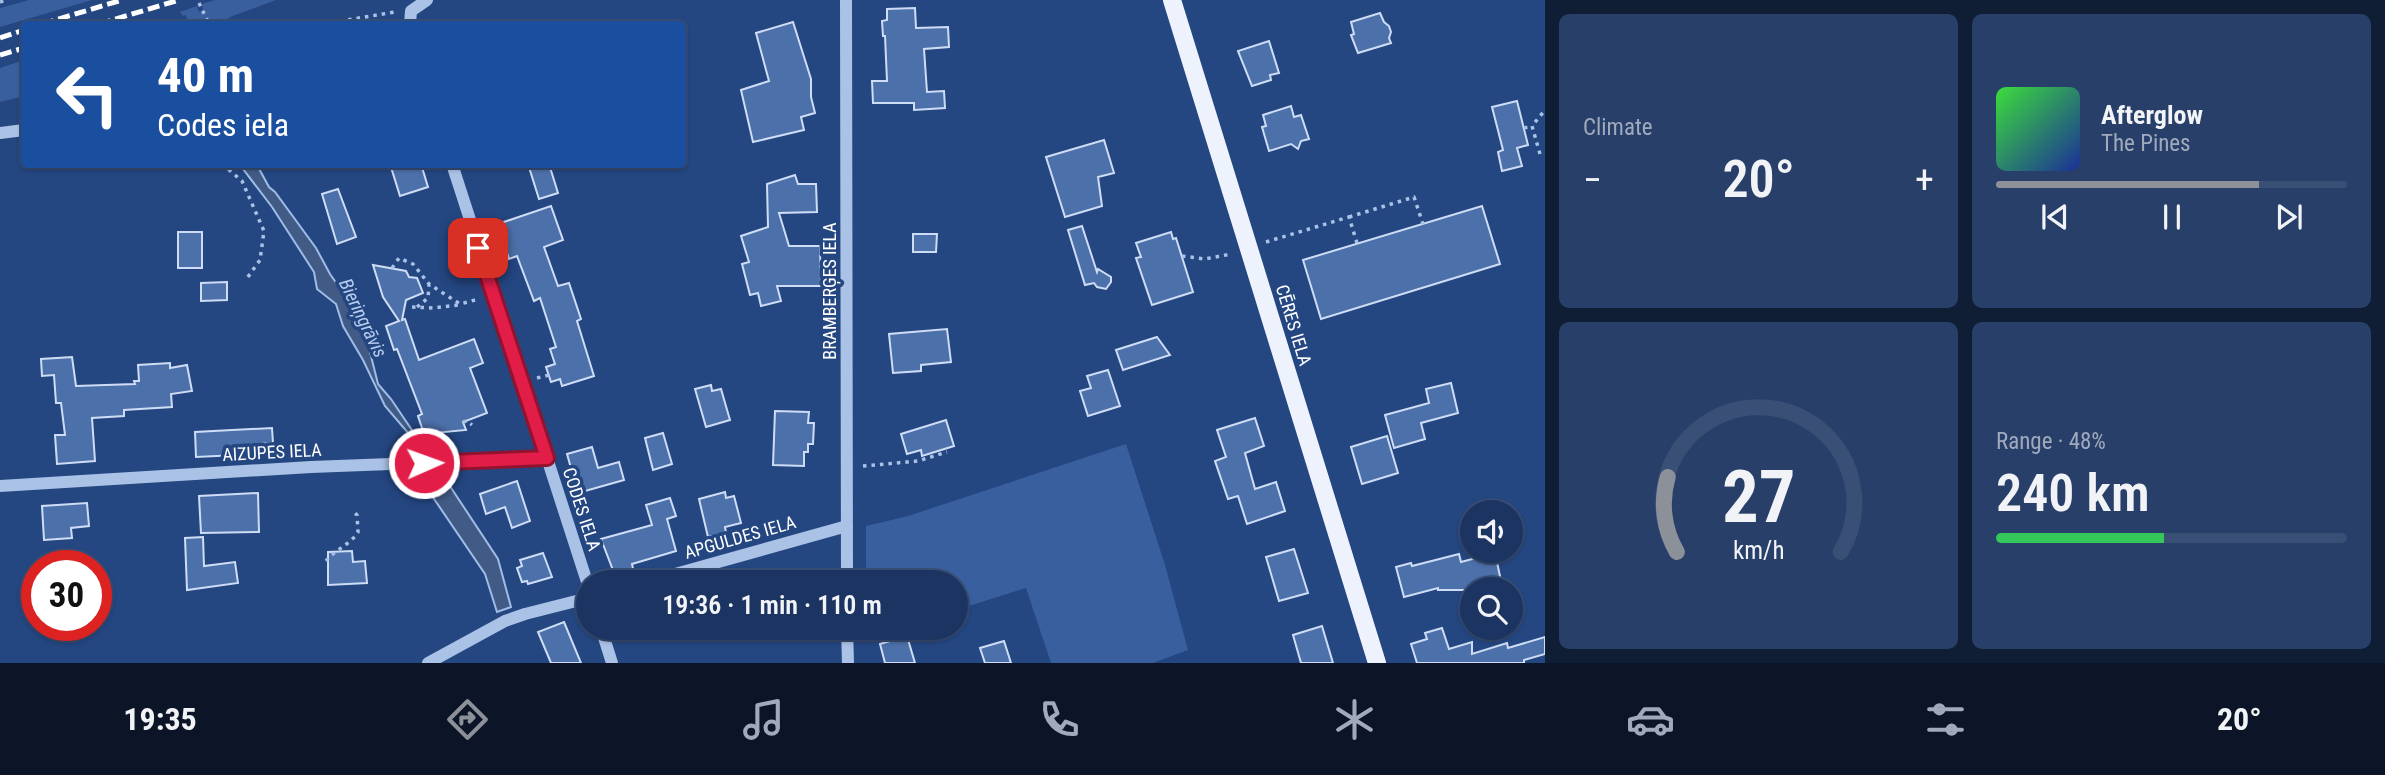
<!DOCTYPE html>
<html lang="en">
<head>
<meta charset="utf-8">
<style>
	body { margin:0; font-family:"Roboto Condensed",sans-serif; background:#283f6a; color:#f1f3f6; height:100vh; display:flex; flex-direction:column; font-size:26px; white-space:nowrap }
	* { box-sizing:border-box; margin:0 }
	p { font-size:23px; color:#a0aabd }
	.icon { flex:none; width:38px; height:38px; fill:none; stroke:currentColor; stroke-width:2; stroke-linecap:round; stroke-linejoin:round }
	.map { position:relative; flex:1; overflow:hidden }
	.details { display:flex; flex-direction:column; gap:14px; padding:14px; background:#0f1d35; width:840px }
	.details>* { flex:none }
	.top-card { position:absolute; left:21px; top:21px; width:665px; height:147px; border-radius:7px; box-shadow:0 2px 5px #0004,0 0 0 2px #394f76; background:#1a4fa0; color:#fff; overflow:hidden }
	.tools { position:absolute; left:1460px; top:500px; display:grid; gap:14px }
	.tools a { display:grid; place-items:center; width:63px; height:63px; border-radius:50%; background:#1b3461; box-shadow:0 2px 5px #0004,0 0 0 2px #394f76; font-size:35px }
	.speed { position:absolute; left:21px; top:550px; display:flex; gap:14px; font-size:35px; font-weight:700; text-align:center }
	.speed>* { display:grid; place-content:center; width:91px; height:91px; border-radius:50%; background:#1b3461; box-shadow:0 2px 5px #0004,0 0 0 2px #394f76; line-height:1 }
	.speed .limit { border:10px solid #d22; background:#fff; color:#111 }
	.pin { position:absolute; display:grid; place-items:center; width:60px; height:60px; color:#fff; margin:-30px; border-radius:14px; box-shadow:0 4px 10px #0006 }
	.me { position:absolute; width:77px; margin:-38px; rotate:88deg; stroke-linejoin:round; filter:drop-shadow(0 0 5px #0008) }
	.turn { display:flex; align-items:center; gap:24px; height:147px; padding:0 21px; font-size:32px }
	.turn .icon { width:91px; height:91px; stroke-width:2.5 }
	.turn b { display:block; font-size:49px; line-height:60px }
	.big { font-size:52px; font-weight:600; line-height:1.1 }
	.details .card { flex:1; display:flex; flex-direction:column; justify-content:center; gap:10px; min-width:0; padding:0 24px; border-radius:10px; background:#283f6a }
	.details .dial { align-items:center; gap:0 }
	.dial svg { height:182px; overflow:visible; fill:none; stroke:#394f76; stroke-width:7; stroke-linecap:round; text-anchor:middle }
	.dial text { fill:#f1f3f6; stroke:none }
	.song { display:flex; align-items:center; gap:21px }
	.cover { width:84px; height:84px; border-radius:10px; background:linear-gradient(135deg,hsl(120 70% 55%),hsl(230 70% 35%)) }
	.played { height:7px; border-radius:4px; background:linear-gradient(90deg,#8c9099 75%,#394f76 75%) }
	.keys { display:flex; justify-content:space-around; direction:ltr }
	.heat { display:flex; justify-content:space-between; align-items:center; font-size:38px; direction:ltr }
	.charge { height:10px; border-radius:5px; background:linear-gradient(90deg,#34c759 48%,#394f76 0) }
	.details .tiles { flex:1; display:grid; gap:14px; grid-template-columns:repeat(2,1fr) }
	.trip { position:absolute; left:576px; top:570px; width:392px; height:70px; border-radius:35px; background:#1b3461; box-shadow:0 2px 5px #0004,0 0 0 2px #394f76; font-weight:600; line-height:70px; text-align:center }
	.menu { display:flex; height:112px; justify-content:space-around; align-items:center; background:#0b1527; color:#a0aabd }
	.menu .icon { width:49px; height:49px }
	.menu .active { color:#8c9099 }
	.menu b { font-size:32px; color:#f1f3f6 }
	main { display:flex; flex:1; min-height:0 }
	.map>svg:first-child { display:block }
</style>
</head>
<body>
<main>
<div class="map">
<svg width="1545" height="663" viewBox="0 0 1545 663">
	<rect width="100%" height="100%" fill="#244681"/>
	<g fill="#395f9e">
		<path d="M29,0H92L0,27V8Z"/>
		<path d="M215,0H276L230,17L220,24H175L173,21L182,24L187,18L186,15L183,16L180,12L197,6L199,12H203L202,4Z"/>
		<path d="M24,60V96L0,102V68Z"/>
		<path d="M1126,444L1165,565L1188,650L1153,663H1051L1026,588L956,610V583H866V526L908,516Z"/>
	</g>
	<g fill="#425b86" stroke="#9fbce7" stroke-width="2">
		<path d="M240,165H257L269,187L275,192L316,248L330,274L353,307L370,352L378,384L391,399L418,439L427,447L426,450L418,449L415,441L385,406L363,360L343,326L336,304L317,289L314,272L272,207Z"/>
		<path d="M442,474L498,559L511,607L497,612L485,574L428,490L431,475Z"/>
	</g>
	<g fill="#4c70a9" stroke="#ceddf5" stroke-width="2">
		<path d="M915,8L916,28L948,27L949,47L924,49L927,92L944,91L945,108L914,110V103H873L872,81H887L885,36H883L882,21L887,20V9Z"/>
		<path d="M1380,13L1384,22L1389,26L1391,32L1389,38L1391,43L1358,53L1351,35L1354,34L1351,22Z"/>
		<path d="M793,22L811,79V97L815,113L801,117L804,130L753,142L741,90L769,81L756,33Z"/>
		<path d="M1269,41L1279,73L1270,75L1271,80L1252,86L1238,51Z"/>
		<path d="M1517,101L1528,145L1517,148L1522,166L1502,171L1498,152L1503,150L1492,107Z"/>
		<path d="M1291,106L1294,117L1301,115L1309,139L1301,141L1298,149L1291,144L1269,151L1262,127L1266,126L1263,115Z"/>
		<path d="M1104,140L1114,173L1098,177L1102,206L1065,217L1046,157Z"/>
		<path d="M390,164H421L428,187L400,196Z"/>
		<path d="M528,164H549L558,193L539,199Z"/>
		<path d="M795,175L798,184H816L817,212L779,213L789,246H820L821,286H777L781,301L761,306L758,293L750,295L742,264L749,262L741,236L768,227L767,184Z"/>
		<path d="M338,189L356,237L337,244L322,194Z"/>
		<path d="M551,206L563,240L544,247L558,286L569,283L581,319L577,321L594,376L562,386L560,379L551,382L546,367L555,364L550,349L556,347L540,298L534,301L517,256L509,259L498,224Z"/>
		<path d="M1482,206L1500,264L1321,319L1303,260Z"/>
		<path d="M1082,226L1097,272L1098,269L1111,277V282L1106,289L1097,287L1094,283L1085,285L1068,230Z"/>
		<rect x="178" y="232" width="24" height="36"/>
		<path d="M1171,232L1173,239L1176,238L1193,292L1152,305L1136,258L1141,257L1136,243Z"/>
		<path d="M913,234H937L936,252H913Z"/>
		<path d="M373,265L406,271L409,277L417,278L423,293L406,300L402,320L405,319L419,360L474,339L483,363L470,368L487,413L463,422L466,430L424,434L418,416L422,414L397,349L394,350L386,326L399,321L383,297Z"/>
		<path d="M227,282V300L201,301V283Z"/>
		<path d="M947,329L951,362L921,365V371L893,373L889,334Z"/>
		<path d="M1157,337L1170,355L1123,370L1116,350Z"/>
		<path d="M72,357L76,386L135,384L134,381H139L138,365L170,363V368L187,365L192,391L171,394L172,407L124,410V416L92,418L95,461L57,464L55,435H65L61,403H56L54,375L42,376L41,359Z"/>
		<path d="M1108,370L1120,406L1088,416L1080,391L1091,388L1087,376Z"/>
		<path d="M1451,383L1458,413L1421,423L1425,439L1394,448L1385,415L1429,403L1426,389Z"/>
		<path d="M711,385L712,391L721,389L730,420L706,427L695,389Z"/>
		<path d="M775,411L809,412L808,423H814L813,444H808V452H804V466L773,465Z"/>
		<path d="M1255,418L1264,446L1245,453L1255,489L1276,482L1285,511L1247,524L1238,496L1228,499L1215,461L1226,457L1217,430Z"/>
		<path d="M946,420L954,446L922,456L921,450L907,454L901,434Z"/>
		<path d="M272,428L273,443L238,446V455L196,457L195,432Z"/>
		<path d="M663,433L672,464L653,470L645,438Z"/>
		<path d="M1387,436L1398,473L1362,484L1351,447Z"/>
		<path d="M592,447L598,468L619,462L624,480L578,493L567,454Z"/>
		<path d="M517,481L530,521L512,528L505,507L486,514L480,494Z"/>
		<path d="M725,492L726,498L734,496L741,523L725,527L726,533L708,537L699,499Z"/>
		<path d="M258,493L259,532L201,533L199,496Z"/>
		<path d="M670,498L676,516L667,519L676,551L632,564L634,573L616,578L601,539L652,525L646,505Z"/>
		<path d="M87,503L89,526L71,528L72,538L44,540L42,506Z"/>
		<path d="M203,537L204,566L235,562L238,583L187,590L185,538Z"/>
		<path d="M1294,549L1308,593L1279,601L1266,557Z"/>
		<path d="M352,551L353,562L365,561L367,583L328,585V552Z"/>
		<path d="M543,553L552,577L528,584L527,581L522,582L517,568L522,566L520,560Z"/>
		<path d="M1495,553L1503,590H1438V588L1404,597L1396,567L1411,563L1412,566L1459,554L1461,562Z"/>
		<path d="M564,622L581,663H551L538,632Z"/>
		<path d="M1322,626L1333,663H1301L1293,635Z"/>
		<path d="M1442,628L1449,649L1472,642V654L1507,643L1508,648L1545,637V654L1524,660V663H1417L1411,644L1427,639L1425,633Z"/>
		<path d="M907,636L915,663H885L880,644Z"/>
		<path d="M1004,641L1011,663H985L980,648Z"/>
	</g>
	<g fill="none" stroke-linecap="round" stroke-linejoin="round">
		<g stroke="#abc2e7" stroke-width="3.5" stroke-dasharray="3.5 5" stroke-linecap="butt">
			<path d="M0,2L6,0"/>
			<path d="M199,3L209,24"/>
			<path d="M323,24L395,12"/>
			<path d="M1524,128L1532,126"/>
			<path d="M1540,154L1532,126L1545,110"/>
			<path d="M222,164L242,181L264,231L260,260L245,281"/>
			<path d="M1349,217L1414,197L1423,224"/>
			<path d="M1266,242L1349,217L1357,243"/>
			<path d="M1182,256L1205,259L1231,254"/>
			<path d="M392,268L399,258L413,264L429,284L460,304L479,299"/>
			<path d="M412,307L433,308L458,305"/>
			<path d="M417,307L428,298L429,285"/>
			<path d="M537,378L549,375"/>
			<path d="M463,422L467,421L472,425"/>
			<path d="M863,466L918,461L947,452"/>
			<path d="M326,561C337,548 350,545 358,532L357,515L353,511"/>
		</g>
		<g stroke="#abc2e7" stroke-width="12">
			<path d="M846,0L847,583"/>
			<path d="M410,24L411,11L427,0"/>
			<path d="M0,133L24,130"/>
			<path d="M452,164L588,585"/>
			<path d="M0,486L311,467L547,458"/>
			<path d="M643,583L847,526"/>
			<path d="M601,628L612,663"/>
			<path d="M847,628L848,663"/>
			<path d="M428,663L505,621L525,614L588,598"/>
		</g>
		<path stroke="#edf2fd" stroke-width="18" d="M1172,0L1377,663"/>
		<g stroke="#fff" stroke-width="5" stroke-dasharray="12 5" stroke-linecap="butt">
			<path d="M42,24L122,0"/>
			<path d="M99,24L179,0"/>
			<path d="M0,38L24,30"/>
			<path d="M0,55L24,48"/>
		</g>
	</g>
	<g fill="none" stroke-linecap="round" stroke-linejoin="round">
		<defs>
			<path id="route" d="M424,463L547,458L478,248"/>
		</defs>
		<use href="#route" stroke="#92132f" stroke-width="18"/>
		<use href="#route" stroke="#e11d48" stroke-width="12"/>
	</g>
	<g text-anchor="middle" dominant-baseline="central" stroke-width="7" stroke-linejoin="round" paint-order="stroke">
		<g font-size="18" fill="#fff" stroke="#244681">
			<text transform="translate(829 291) rotate(-90)">BRAMBERĢES IELA</text>
			<text transform="translate(1294 325) rotate(73)">CĒRES IELA</text>
			<text transform="translate(272 452) rotate(-3)">AIZUPES IELA</text>
			<text transform="translate(582 509) rotate(72)">CODES IELA</text>
			<text transform="translate(740 537) rotate(-16)">APGULDES IELA</text>
		</g>
		<g font-size="19" font-style="italic" fill="#b6ccee" stroke="#244681">
			<text transform="translate(363 318) rotate(64)">Bieriņgrāvis</text>
		</g>
	</g>
</svg>
<div class="tools">
<a><svg class="icon" aria-label="sound" viewBox="0 0 24 24"><path d="M4 9h4l5-4v14l-5-4H4zM17 9q2 3 0 6"/></svg></a>
<a><svg class="icon" aria-label="search" viewBox="0 0 24 24"><circle cx="10" cy="10" r="6"/><path d="M15 15l6 6"/></svg></a>
</div>
<div class="speed"><div class="limit">30</div></div>
<div class="pin" style="left:478px;top:248px;background:#d93025"><svg class="icon" aria-label="arrive" viewBox="0 0 24 24"><path d="M6 21V4h12l-3 4 3 4H6"/></svg></div>
<svg class="me" style="left:424px;top:463px" viewBox="-20 -20 40 40"><circle r="17" fill="#e11d48" stroke="#fff" stroke-width="3"/><path d="M0-11L8 9 0 5-8 9z" fill="#fff"/></svg>
<div class="trip">19:36 · 1 min · 110 m</div>
<div class="top-card">
<div class="turn"><svg class="icon" aria-label="left" viewBox="0 0 24 24"><path d="M17 20v-9H6M10 6l-5 5 5 5"/></svg><div><b>40 m</b>Codes iela</div></div>
</div>
</div>
<section class="details">
<div class="tiles">
<div class="card"><p>Climate</p>
<div class="heat"><a>−</a><b class="big">20°</b><a>+</a></div>
</div>
<div class="card">
<div class="song"><i class="cover"></i><div><b>Afterglow</b><p>The Pines</p></div></div>
<div class="played"></div>
<div class="keys"><svg class="icon" aria-label="previous" viewBox="0 0 24 24"><path d="M18 5L8 12l10 7zM5 5v14"/></svg><svg class="icon" aria-label="pause" viewBox="0 0 24 24"><path d="M8 5v14M16 5v14"/></svg><svg class="icon" aria-label="next" viewBox="0 0 24 24"><path d="M6 5l10 7-10 7zM19 5v14"/></svg></div>
</div>
<div class="card dial"><svg viewBox="0 0 100 80">
<path d="M14 69A42 42 0 1 1 86 69"/>
<path d="M14 69A42 42 0 0 1 10 36" stroke="#8c9099"/>
<text x="50" y="56" font-size="32" font-weight="700">27</text>
<text x="50" y="72" font-size="11">km/h</text>
</svg></div>
<div class="card"><p>Range · 48%</p><b class="big">240 km</b><div class="charge"></div></div>
</div>
</section>
</main>
<nav class="menu">
<b>19:35</b>
<svg class="icon active" aria-label="directions" viewBox="0 0 24 24"><path d="M12 3l9 9-9 9-9-9zM9 14v-3h6M13 9l2 2-2 2"/></svg>
<svg class="icon" aria-label="music" viewBox="0 0 24 24"><path d="M9 18V5l10-2v13"/><circle cx="6" cy="18" r="3"/><circle cx="16" cy="16" r="3"/></svg>
<svg class="icon" aria-label="phone" viewBox="0 0 24 24"><path d="M5 4h4l2 5-3 2q2 4 5 5l2-3 5 2v4C11 20 4 13 5 4z"/></svg>
<svg class="icon" aria-label="climate" viewBox="0 0 24 24"><path d="M12 3v18M4 7l16 10M4 17L20 7"/></svg>
<svg class="icon" aria-label="car" viewBox="0 0 24 24"><path d="M5 17H2v-5l4-1 3-4h7l3 4 3 1v5h-3M9 17h6M6 11h13"/><circle cx="7" cy="17" r="2"/><circle cx="17" cy="17" r="2"/></svg>
<svg class="icon" aria-label="filters" viewBox="0 0 24 24"><path d="M4 7h16M4 17h16"/><circle cx="9" cy="7" r="2"/><circle cx="15" cy="17" r="2"/></svg>
<b>20°</b>
</nav>
</body>
</html>
